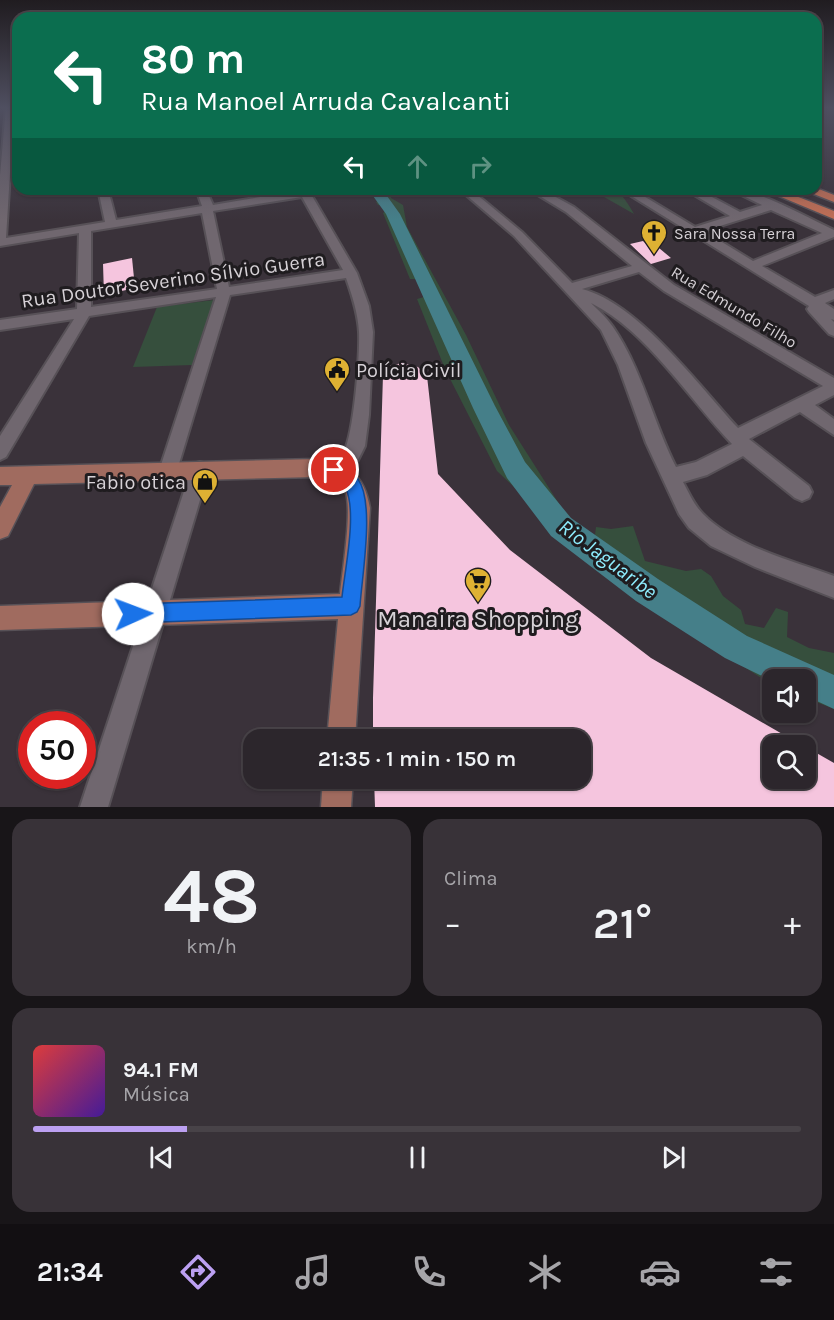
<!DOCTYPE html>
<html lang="pt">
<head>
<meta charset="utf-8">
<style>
	body { margin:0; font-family:Karla,sans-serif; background:#383238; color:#f1f3f6; height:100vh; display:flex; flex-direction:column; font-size:22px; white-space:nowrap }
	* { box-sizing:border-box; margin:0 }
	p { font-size:20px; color:#a6a5a9 }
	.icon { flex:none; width:33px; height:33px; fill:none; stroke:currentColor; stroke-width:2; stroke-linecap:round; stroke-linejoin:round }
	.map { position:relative; height:807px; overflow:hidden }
	.sheet { display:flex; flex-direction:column; gap:12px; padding:12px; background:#181518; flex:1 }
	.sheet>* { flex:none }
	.guide { position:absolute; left:12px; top:12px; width:810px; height:183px; border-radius:18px; box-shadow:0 2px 4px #0004,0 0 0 2px #484348; background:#0b6e4f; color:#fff; overflow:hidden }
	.buttons { position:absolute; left:762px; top:669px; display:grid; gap:12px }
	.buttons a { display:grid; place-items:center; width:54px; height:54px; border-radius:12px; background:#2c262c; box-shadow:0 2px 4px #0004,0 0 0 2px #484348; font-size:30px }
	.speed { position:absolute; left:18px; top:711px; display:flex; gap:12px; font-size:30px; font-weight:700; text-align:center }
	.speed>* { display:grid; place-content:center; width:78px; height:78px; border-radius:50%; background:#2c262c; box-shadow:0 2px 4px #0004,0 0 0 2px #484348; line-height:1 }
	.speed .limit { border:9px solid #d22; background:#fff; color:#111 }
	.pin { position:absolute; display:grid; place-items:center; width:51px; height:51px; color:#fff; margin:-26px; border:3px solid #fff; border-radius:50%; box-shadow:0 2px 6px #0007 }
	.me { position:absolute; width:66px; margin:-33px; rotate:88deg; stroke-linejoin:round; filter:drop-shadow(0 0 4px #0008) }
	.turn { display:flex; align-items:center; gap:21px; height:126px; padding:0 30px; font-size:27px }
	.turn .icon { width:78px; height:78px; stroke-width:2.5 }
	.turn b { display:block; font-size:42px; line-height:51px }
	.lanes { display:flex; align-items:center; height:57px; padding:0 30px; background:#0003; justify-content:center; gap:30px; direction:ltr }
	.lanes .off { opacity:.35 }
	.big { font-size:45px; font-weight:600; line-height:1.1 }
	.sheet .widget { flex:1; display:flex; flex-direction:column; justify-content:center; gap:9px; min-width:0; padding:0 21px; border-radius:18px; background:#383238 }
	.sheet .dial { align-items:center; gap:0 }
	.dial b { font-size:78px; line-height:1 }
	.song { display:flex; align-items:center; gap:18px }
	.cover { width:72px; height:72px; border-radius:9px; background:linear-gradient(135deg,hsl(0 70% 55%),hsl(260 70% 35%)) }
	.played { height:6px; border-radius:3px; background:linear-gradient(90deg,#bca0f2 20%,#484348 20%) }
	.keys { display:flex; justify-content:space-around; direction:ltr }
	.heat { display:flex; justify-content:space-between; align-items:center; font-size:33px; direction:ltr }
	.sheet .tiles { flex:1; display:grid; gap:12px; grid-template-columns:1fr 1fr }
	.widget:last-child { grid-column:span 2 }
	.trip { position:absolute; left:243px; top:729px; width:348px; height:60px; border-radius:18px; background:#2c262c; box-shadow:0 2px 4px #0004,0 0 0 2px #484348; font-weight:600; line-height:60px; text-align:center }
	.menu { display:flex; height:96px; justify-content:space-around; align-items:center; background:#120f12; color:#a6a5a9 }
	.menu .icon { width:42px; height:42px }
	.menu .current { color:#bca0f2 }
	.menu b { font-size:27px; color:#f1f3f6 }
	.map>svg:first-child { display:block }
</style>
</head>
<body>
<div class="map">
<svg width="834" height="807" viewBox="0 0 834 807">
	<rect width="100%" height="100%" fill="#3a323a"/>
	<g fill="#364f3d">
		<path d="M368,189H391V198L403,205L407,227L466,335L509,425L570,521L594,543L596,527L611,529L633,526L645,561L686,571L701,569L711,576L723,596L741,610L745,624L764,628L776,608L788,612L787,637L809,648L834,653V709L806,698V680H772V685L769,683L622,588L497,471L445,369L417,299L424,297L417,279H410L383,213L386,211L385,206L378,205L376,202L378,201Z"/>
		<path d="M590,189C618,189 620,190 634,214Z"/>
		<path d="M214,300L192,365L133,367L157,307Z"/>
	</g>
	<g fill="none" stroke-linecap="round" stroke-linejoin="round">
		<path fill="#457f89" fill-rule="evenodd" d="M368,189H382L400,214L495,406L525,462L571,518L658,579L747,636L834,675V709L806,696V680L772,681L725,658L636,601L551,536L507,478L473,408L386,214Z"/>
	</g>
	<g fill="#f5c5de">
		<path d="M643,241L653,249L659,248L671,258L651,264L630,244Z"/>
		<path d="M132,258L135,288L104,295L103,264Z"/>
		<path d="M402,363L418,367L427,376L438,474L510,550L651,658L803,746H772V778H806V747L834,763V807H375L374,778H580V740H373V698L383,375L389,366Z"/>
	</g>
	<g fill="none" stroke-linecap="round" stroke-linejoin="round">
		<defs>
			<g id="minor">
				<path d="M6,107H14L6,238L105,222L98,189H108L116,220L202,206L196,189H206L213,205L308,189L357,273L369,306L373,332L369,415L365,446L357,462L334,478L327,476L325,470L327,464L344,452C354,431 360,356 359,332C358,313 352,295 346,278L230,295L175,477L168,479L161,477L159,471L216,297L89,316L6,457L0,460V436L74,319L0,330V320L77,309L79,233L0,246V175ZM302,197L343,270L229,287L213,211ZM202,213L217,289L91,307V231Z"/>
				<path d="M459,189H470L522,232L572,283L632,266L566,212L528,189H541L574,207L674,285L834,378V395L815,405L834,419V435L800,412L749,439L809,486L812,492L809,498L802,501L795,498L743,456L707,475L683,482C689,493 694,505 703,514C734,546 793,561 834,576V598L755,567L711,546L689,528L679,514L646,443L618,365L601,330L514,236ZM639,272L664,291L823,386L738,428C699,386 638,303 582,289ZM591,303C647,331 689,399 732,444L696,462L676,467C653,422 642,369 613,327C607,318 598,310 591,303Z"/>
				<path d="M620,189H632L695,227L730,216L684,189H697L740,212L762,205L729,189C759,189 805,217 834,230V237L762,266L815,297L834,290V299L825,303L834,309V320L831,319L834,322V336L829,334L809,312L807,309L809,306ZM771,210L822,233L753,261L704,231Z"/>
				<path d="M200,462L207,464L209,470L108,807H80L191,470L193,464Z"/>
			</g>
			<g id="major">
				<path d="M316,459C349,465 364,474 370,508L355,740H327L338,619L0,630V606L340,594C342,573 353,507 345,491C339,480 327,479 316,477L34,484L8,536L0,539V507L12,485H0V467Z"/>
				<path d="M323,778H353L351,807H321Z"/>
			</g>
			<g id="highway">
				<path d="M816,188L834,195V202L801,189Z"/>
				<path d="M762,189H778L834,211V219Z"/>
			</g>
		</defs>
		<use href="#minor" stroke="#575157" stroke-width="4"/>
		<use href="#major" stroke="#575157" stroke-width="3"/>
		<use href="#highway" stroke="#575157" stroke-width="3"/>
		<use href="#minor" fill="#70676f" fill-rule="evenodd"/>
		<use href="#major" fill="#a06b5f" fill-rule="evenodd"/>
		<use href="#highway" fill="#c06e55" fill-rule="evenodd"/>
	</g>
	<linearGradient id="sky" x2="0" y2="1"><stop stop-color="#201c20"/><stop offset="0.49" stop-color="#4f4f60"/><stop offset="1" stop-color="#4f4f60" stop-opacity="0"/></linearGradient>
	<rect width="834" height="220" fill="url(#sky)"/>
	<path fill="#1a73e8" stroke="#114b97" stroke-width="1.5" d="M334,464C343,467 352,471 358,479C375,503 362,575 360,606L357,612L351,615L133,623L126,620L123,614L126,607L133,604L342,597C345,569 357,513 346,489C342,480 331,479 327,470L329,466Z"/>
	<defs>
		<symbol id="church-pin" viewBox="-11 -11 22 30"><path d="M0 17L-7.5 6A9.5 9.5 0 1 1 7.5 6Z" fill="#deb133" stroke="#1f1c1f"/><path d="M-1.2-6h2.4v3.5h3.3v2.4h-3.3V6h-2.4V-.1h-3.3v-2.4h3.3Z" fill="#111"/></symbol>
		<symbol id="civic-pin" viewBox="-11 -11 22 30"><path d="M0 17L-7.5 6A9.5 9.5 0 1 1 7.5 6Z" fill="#deb133" stroke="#1f1c1f"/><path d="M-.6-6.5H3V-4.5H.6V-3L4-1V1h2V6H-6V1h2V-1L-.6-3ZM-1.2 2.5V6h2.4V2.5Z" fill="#111"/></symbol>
		<symbol id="shop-pin" viewBox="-11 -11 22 30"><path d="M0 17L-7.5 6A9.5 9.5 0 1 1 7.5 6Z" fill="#deb133" stroke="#1f1c1f"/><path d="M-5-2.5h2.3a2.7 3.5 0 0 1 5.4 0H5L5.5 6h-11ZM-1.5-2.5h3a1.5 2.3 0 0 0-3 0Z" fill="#111"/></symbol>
		<symbol id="supermarket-pin" viewBox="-11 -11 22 30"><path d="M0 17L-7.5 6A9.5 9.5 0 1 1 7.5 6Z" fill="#deb133" stroke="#1f1c1f"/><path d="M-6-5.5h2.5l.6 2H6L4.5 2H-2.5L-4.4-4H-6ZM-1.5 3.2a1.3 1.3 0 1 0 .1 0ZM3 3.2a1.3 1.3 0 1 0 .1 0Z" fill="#111"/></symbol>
	</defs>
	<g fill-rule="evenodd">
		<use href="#church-pin" x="639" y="218" width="30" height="40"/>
		<use href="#civic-pin" x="322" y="355" width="30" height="40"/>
		<use href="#shop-pin" x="190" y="467" width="30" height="40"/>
		<use href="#supermarket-pin" x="463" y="566" width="30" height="40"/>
	</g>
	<g text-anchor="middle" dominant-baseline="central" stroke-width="6" stroke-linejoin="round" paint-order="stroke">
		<g font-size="16" fill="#d6d1d6" stroke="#1f1c1f" text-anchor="start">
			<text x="674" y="233">Sara Nossa Terra</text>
		</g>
		<g font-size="16" fill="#d6d1d6" stroke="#1f1c1f">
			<text transform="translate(734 307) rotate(31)">Rua Edmundo Filho</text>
		</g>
		<g font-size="20" fill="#d6d1d6" stroke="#1f1c1f">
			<text transform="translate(173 280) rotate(-8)">Rua Doutor Severino Sílvio Guerra</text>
		</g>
		<g font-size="20" fill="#d6d1d6" stroke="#1f1c1f" text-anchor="start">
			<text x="356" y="370">Polícia Civil</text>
			<text x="186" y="482" text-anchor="end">Fabio otica</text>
		</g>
		<g font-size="21" font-style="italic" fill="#8eecfd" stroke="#1f1c1f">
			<text transform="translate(608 559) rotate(37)">Rio Jaguaribe</text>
		</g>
		<g font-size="24" fill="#d6d1d6" stroke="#1f1c1f">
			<text x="478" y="619">Manaira Shopping</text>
		</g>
	</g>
</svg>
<div class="buttons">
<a><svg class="icon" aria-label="sound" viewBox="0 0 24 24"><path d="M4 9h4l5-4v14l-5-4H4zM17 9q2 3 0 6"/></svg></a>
<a><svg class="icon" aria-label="search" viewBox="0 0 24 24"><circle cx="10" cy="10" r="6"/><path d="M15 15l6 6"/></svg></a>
</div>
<div class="speed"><div class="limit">50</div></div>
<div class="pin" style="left:334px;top:470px;background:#d93025"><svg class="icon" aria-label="arrive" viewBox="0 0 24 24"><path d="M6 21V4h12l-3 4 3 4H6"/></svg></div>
<svg class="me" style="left:133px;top:614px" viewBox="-20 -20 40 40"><circle r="19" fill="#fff"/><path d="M0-13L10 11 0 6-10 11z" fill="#1a73e8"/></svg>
<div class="trip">21:35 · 1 min · 150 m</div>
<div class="guide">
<div class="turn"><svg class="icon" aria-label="left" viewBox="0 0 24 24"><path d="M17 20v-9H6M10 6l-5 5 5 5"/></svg><div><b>80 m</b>Rua Manoel Arruda Cavalcanti</div></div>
<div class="lanes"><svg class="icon" aria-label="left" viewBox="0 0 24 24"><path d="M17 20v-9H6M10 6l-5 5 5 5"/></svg><svg class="icon off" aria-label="ahead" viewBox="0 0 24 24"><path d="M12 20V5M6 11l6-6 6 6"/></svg><svg class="icon off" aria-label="right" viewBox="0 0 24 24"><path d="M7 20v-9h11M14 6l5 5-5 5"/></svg></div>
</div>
</div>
<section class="sheet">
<div class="tiles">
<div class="widget dial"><b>48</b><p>km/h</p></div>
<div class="widget"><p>Clima</p>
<div class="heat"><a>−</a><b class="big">21°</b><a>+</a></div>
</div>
<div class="widget">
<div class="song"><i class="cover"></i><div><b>94.1 FM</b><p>Música</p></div></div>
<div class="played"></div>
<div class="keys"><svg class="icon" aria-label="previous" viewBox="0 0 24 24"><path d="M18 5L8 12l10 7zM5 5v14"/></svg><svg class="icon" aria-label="pause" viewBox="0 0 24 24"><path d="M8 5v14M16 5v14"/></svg><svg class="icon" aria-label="next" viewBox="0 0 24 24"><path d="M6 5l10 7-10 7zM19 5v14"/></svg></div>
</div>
</div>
</section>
<nav class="menu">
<b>21:34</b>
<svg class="icon current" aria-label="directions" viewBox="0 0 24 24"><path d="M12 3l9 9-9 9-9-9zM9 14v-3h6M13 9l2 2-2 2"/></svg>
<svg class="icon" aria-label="music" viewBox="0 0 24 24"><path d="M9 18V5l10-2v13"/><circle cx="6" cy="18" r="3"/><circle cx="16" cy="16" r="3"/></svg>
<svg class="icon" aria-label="phone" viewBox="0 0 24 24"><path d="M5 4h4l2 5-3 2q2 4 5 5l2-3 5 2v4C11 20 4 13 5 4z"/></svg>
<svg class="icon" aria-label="climate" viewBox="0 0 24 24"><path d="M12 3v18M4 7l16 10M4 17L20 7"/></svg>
<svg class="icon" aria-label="car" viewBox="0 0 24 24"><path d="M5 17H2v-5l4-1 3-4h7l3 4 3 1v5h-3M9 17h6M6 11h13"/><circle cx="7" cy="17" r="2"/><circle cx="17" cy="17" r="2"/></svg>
<svg class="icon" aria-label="filters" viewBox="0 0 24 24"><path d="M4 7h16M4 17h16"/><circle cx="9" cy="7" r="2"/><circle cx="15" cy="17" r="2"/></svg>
</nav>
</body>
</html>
